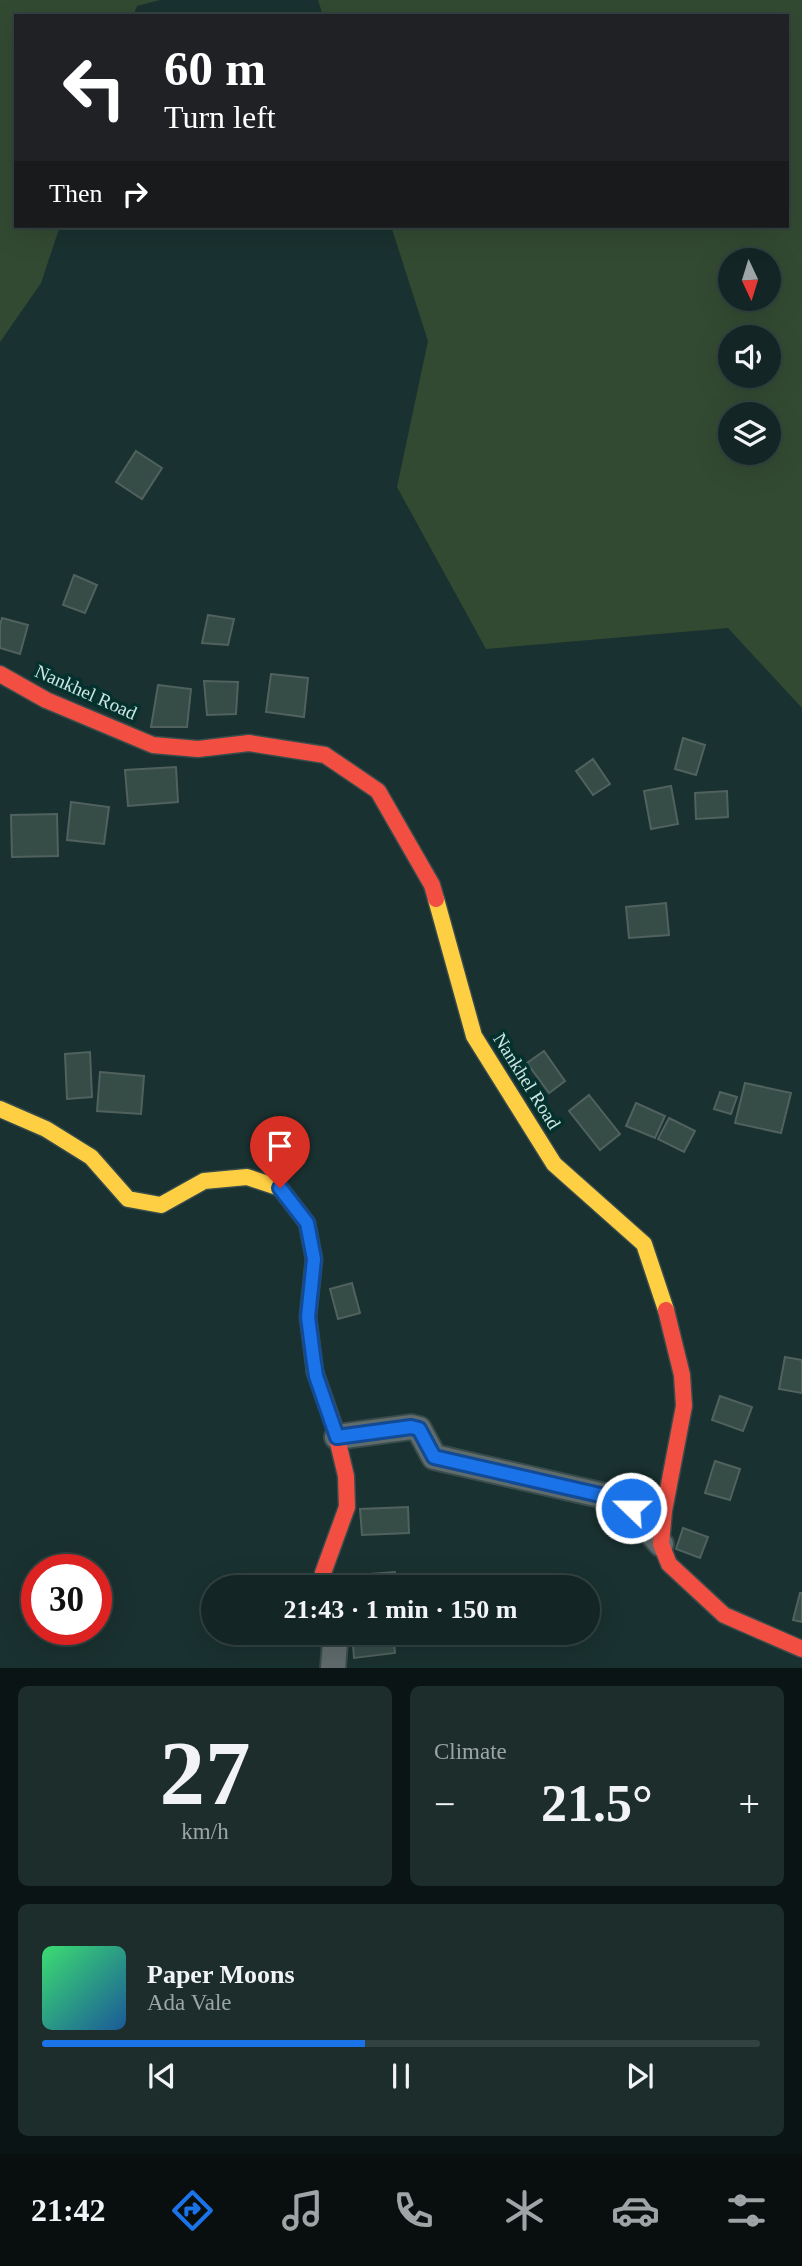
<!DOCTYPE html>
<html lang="en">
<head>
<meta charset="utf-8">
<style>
	body { margin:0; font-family:Georgia,serif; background:#1c2d2c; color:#f1f3f6; height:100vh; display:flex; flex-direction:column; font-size:26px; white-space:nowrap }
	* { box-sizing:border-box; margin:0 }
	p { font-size:23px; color:#9da5a6 }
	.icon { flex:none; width:38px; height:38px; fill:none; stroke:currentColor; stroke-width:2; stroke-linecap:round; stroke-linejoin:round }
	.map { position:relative; height:1668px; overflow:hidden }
	.details { display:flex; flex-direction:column; gap:18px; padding:18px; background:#0a1414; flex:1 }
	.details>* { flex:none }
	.hud { position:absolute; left:14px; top:14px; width:775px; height:214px; border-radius:0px; box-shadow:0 7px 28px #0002,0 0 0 2px #324241; background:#202124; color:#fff; overflow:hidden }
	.needle { width:46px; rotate:176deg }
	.fabs { position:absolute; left:718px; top:248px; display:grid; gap:14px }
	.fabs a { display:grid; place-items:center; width:63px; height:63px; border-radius:50%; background:#132524; box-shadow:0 7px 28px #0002,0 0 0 2px #324241; font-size:35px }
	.speed { position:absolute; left:21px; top:1554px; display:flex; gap:14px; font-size:35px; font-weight:700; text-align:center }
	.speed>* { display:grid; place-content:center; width:91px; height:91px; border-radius:50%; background:#132524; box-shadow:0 7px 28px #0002,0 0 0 2px #324241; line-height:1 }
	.speed .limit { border:10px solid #d22; background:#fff; color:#111 }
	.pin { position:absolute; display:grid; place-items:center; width:60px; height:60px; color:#fff; margin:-72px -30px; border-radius:50% 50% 50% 0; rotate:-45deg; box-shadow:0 0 7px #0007 }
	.pin .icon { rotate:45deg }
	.me { position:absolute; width:77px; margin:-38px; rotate:292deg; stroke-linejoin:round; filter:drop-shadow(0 0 5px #0008) }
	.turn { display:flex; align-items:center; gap:24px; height:147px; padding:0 35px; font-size:32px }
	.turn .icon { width:91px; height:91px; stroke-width:2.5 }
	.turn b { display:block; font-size:49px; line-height:60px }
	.then { display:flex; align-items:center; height:66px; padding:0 35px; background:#0003; gap:14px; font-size:26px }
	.big { font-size:52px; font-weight:800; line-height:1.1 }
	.details .tile { flex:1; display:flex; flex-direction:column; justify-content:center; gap:10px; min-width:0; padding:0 24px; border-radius:10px; background:#1c2d2c }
	.details .dial { align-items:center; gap:0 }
	.dial b { font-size:91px; line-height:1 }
	.song { display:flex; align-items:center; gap:21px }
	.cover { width:84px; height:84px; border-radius:10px; background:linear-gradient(135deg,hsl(140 70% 55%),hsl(210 70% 35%)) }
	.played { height:7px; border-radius:4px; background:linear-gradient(90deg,#1a73e8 45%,#324241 45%) }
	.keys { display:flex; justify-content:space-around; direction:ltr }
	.heat { display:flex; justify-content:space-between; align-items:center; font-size:38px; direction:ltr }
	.details .tiles { flex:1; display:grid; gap:18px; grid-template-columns:1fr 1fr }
	.tile:last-child { grid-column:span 2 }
	.trip { position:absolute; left:201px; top:1575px; width:399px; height:70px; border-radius:35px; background:#132524; box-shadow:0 7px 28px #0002,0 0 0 2px #324241; font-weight:800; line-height:70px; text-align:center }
	.menu { display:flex; height:112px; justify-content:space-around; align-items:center; background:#080f0e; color:#9da5a6 }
	.menu .icon { width:49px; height:49px }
	.menu .on { color:#1a73e8 }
	.menu b { font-size:32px; color:#f1f3f6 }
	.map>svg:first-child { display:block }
</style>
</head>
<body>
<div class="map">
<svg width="802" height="1668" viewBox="0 0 802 1668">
	<rect width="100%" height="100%" fill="#193130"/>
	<g fill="#334a32" fill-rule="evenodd">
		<path d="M0,0H160L137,6L133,16H16V226H60L41,283L0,342Z"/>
		<path d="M318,0H802V708L728,628L486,649L397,487L428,341L391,226H788V16H323ZM730,261H768V299H730ZM730,338H768V376H730ZM730,415H768V453H730Z"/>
	</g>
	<g fill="#354c47" stroke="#51625e" stroke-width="2">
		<path d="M136,451L162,468L142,499L116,482Z"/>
		<path d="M74,575L97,585L85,613L63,605Z"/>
		<path d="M208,615L234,619L228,645L202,643Z"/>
		<path d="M2,618L28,625L20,654L0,648V625Z"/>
		<path d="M271,674L308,678L304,717L266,712Z"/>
		<path d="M204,681L238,682L236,714L207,715Z"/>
		<path d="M158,685L191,689L187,727H151Z"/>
		<path d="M683,738L705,745L696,775L675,769Z"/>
		<path d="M593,759L610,784L593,795L576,771Z"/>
		<path d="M176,767L178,802L128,806L125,770Z"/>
		<path d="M671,786L678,824L651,829L644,791Z"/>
		<path d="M727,791L728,817L696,819L695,793Z"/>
		<path d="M71,802L109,807L104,844L67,840Z"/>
		<path d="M57,814L58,856L12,857L11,815Z"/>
		<path d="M666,903L669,935L629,938L626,907Z"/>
		<path d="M544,1051L565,1081L549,1093L527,1063Z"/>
		<path d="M90,1052L92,1097L67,1099L65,1054Z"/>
		<path d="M100,1072L144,1076L141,1114L97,1111Z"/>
		<path d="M745,1083L791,1093L781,1133L735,1123Z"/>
		<path d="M720,1092L737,1097L731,1114L714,1109Z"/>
		<path d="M589,1095L620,1134L600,1150L569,1111Z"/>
		<path d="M636,1103L665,1116L655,1138L626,1126Z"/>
		<path d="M669,1118L695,1131L684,1152L658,1139Z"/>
		<path d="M352,1283L360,1313L338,1319L330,1289Z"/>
		<path d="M785,1357L802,1360V1393L779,1389Z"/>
		<path d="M720,1396L752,1407L743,1431L712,1420Z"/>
		<path d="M715,1461L740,1469L730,1500L705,1493Z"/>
		<path d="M408,1507L409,1533L362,1535L360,1509Z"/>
		<path d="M683,1528L708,1537L700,1558L676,1549Z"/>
		<path d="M395,1572L397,1587H343L342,1576Z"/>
		<path d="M800,1593H802V1622L793,1620Z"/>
		<path d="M352,1633H393L395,1653L354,1658Z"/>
	</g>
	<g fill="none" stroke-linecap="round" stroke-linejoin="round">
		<defs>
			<g id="street">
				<path d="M337,1437L411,1427L419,1429L434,1457L622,1500L661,1544"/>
				<path d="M333,1633L335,1643L333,1668"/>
			</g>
			<g id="slow">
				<path d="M436,899L474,1036L554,1164L644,1244L666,1310"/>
				<path d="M0,1109L46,1129L91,1157L128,1199L161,1205L204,1181L247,1177L280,1188L307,1223L314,1259L308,1317L315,1372"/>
			</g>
			<g id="jam">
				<path d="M0,674L46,700L153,745L198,749L249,743L325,755L378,791L432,885L436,899"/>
				<path d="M666,1310L682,1375L684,1406L664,1511L661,1544L669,1564L724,1615L802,1649"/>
				<path d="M315,1372L334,1426L346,1476L347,1507L323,1573L325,1587"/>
			</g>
		</defs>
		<use href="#street" stroke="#384c4b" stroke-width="28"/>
		<use href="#slow" stroke="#384c4b" stroke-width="19"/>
		<use href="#jam" stroke="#384c4b" stroke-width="19"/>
		<use href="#street" stroke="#606b6c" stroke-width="24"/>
		<use href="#slow" stroke="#ffcf43" stroke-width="16"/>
		<use href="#jam" stroke="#f24e42" stroke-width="16"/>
	</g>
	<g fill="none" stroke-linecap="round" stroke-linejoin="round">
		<defs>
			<path id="route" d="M280,1188L307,1223L314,1259L308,1317L313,1356L316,1376L337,1437L411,1427L419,1429L434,1457L622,1500L631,1508"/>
		</defs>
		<use href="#route" stroke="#114b97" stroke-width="18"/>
		<use href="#route" stroke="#1a73e8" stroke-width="12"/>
	</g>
	<g text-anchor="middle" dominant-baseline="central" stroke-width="7" stroke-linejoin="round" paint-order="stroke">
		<g font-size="19" fill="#cfe5e2" stroke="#02312e">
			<text transform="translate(86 692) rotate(24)">Nankhel Road</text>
			<text transform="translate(527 1081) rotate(58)">Nankhel Road</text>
		</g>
	</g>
</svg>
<div class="fabs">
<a><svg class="needle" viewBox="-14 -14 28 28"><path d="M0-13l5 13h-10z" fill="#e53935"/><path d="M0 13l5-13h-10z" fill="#9da5a6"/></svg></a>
<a><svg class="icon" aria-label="sound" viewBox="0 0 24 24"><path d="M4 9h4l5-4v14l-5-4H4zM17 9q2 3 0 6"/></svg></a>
<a><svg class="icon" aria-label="layers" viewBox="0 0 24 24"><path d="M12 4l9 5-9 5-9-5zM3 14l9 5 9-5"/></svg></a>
</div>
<div class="speed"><div class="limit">30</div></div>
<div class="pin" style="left:280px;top:1188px;background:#d93025"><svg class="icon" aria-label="arrive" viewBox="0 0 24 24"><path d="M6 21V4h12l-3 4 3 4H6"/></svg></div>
<svg class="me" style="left:631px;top:1508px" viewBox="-20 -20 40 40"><circle r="17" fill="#1a73e8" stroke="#fff" stroke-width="3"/><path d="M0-11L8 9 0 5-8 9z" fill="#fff"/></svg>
<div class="trip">21:43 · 1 min · 150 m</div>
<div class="hud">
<div class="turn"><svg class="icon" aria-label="left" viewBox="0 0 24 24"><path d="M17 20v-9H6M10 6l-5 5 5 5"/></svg><div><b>60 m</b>Turn left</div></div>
<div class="then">Then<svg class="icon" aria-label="right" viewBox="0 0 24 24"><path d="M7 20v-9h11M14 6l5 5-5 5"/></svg></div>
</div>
</div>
<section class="details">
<div class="tiles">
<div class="tile dial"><b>27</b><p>km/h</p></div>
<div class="tile"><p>Climate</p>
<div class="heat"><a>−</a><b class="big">21.5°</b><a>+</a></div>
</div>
<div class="tile">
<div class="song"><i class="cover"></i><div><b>Paper Moons</b><p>Ada Vale</p></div></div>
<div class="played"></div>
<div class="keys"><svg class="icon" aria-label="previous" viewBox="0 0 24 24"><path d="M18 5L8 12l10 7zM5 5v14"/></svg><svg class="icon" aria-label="pause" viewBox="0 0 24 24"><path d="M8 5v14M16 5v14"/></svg><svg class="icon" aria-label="next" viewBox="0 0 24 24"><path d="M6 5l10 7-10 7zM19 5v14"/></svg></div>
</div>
</div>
</section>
<nav class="menu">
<b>21:42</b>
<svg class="icon on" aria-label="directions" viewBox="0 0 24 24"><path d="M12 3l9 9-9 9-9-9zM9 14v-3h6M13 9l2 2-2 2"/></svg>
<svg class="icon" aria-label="music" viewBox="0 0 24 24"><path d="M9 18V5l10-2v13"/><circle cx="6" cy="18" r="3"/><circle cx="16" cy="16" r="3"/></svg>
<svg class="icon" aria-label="phone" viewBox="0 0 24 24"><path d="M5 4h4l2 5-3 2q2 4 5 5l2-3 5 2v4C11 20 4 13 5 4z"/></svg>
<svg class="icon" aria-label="climate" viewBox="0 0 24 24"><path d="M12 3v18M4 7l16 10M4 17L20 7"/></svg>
<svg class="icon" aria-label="car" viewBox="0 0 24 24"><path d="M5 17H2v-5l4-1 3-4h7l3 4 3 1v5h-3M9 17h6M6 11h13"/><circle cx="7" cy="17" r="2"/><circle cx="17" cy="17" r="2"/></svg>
<svg class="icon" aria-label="filters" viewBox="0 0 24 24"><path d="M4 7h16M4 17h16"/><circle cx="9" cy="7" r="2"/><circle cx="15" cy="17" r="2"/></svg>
</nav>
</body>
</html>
